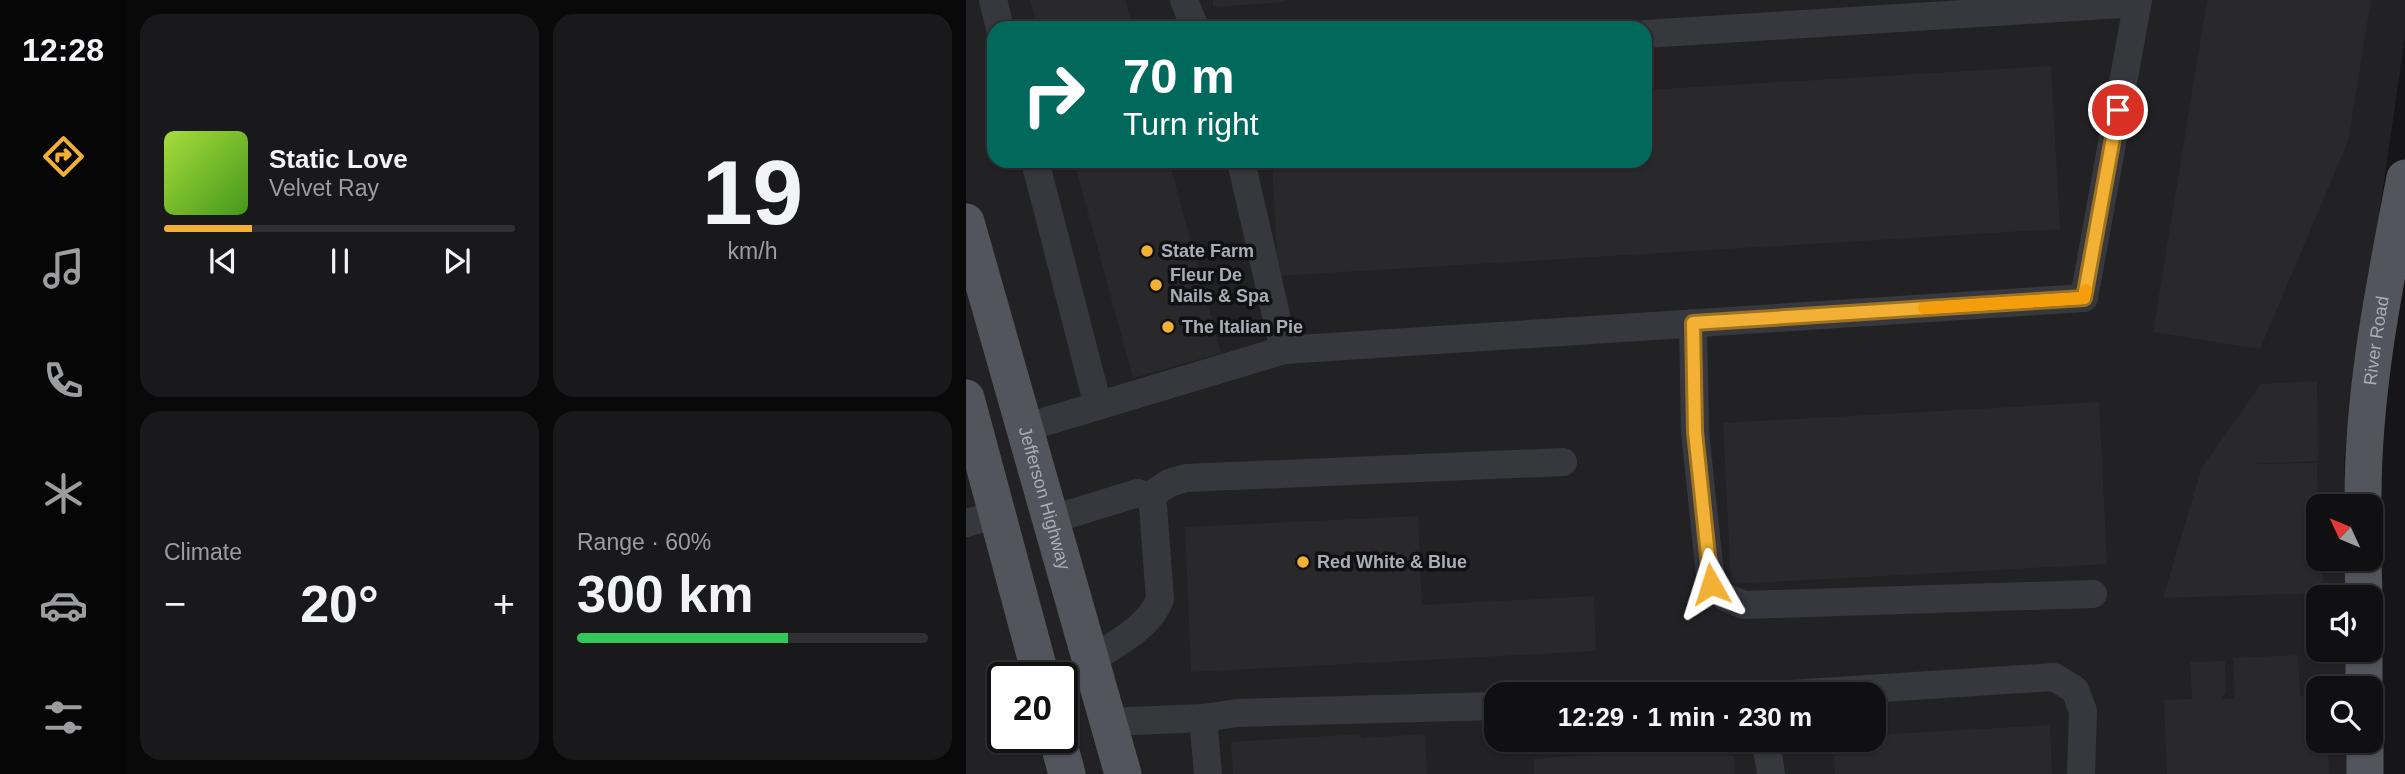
<!DOCTYPE html>
<html lang="en">
<head>
<meta charset="utf-8">
<style>
	body { margin:0; font-family:Arial,sans-serif; background:#19191b; color:#f1f3f6; height:100vh; display:flex; flex-direction:column; font-size:26px; white-space:nowrap }
	* { box-sizing:border-box; margin:0 }
	p { font-size:23px; color:#9c9d9f }
	.icon { flex:none; width:38px; height:38px; fill:none; stroke:currentColor; stroke-width:2; stroke-linecap:round; stroke-linejoin:round }
	.map { position:relative; flex:1; overflow:hidden }
	.details { display:flex; flex-direction:column; gap:14px; padding:14px; background:#09090a; width:840px }
	.details>* { flex:none }
	.hud { position:absolute; left:21px; top:21px; width:665px; height:147px; border-radius:21px; box-shadow:0 2px 5px #0004,0 0 0 2px #303032; background:#00695c; color:#fff; overflow:hidden }
	.needle { width:46px; rotate:314deg }
	.fabs { position:absolute; left:1340px; top:494px; display:grid; gap:14px }
	.fabs a { display:grid; place-items:center; width:77px; height:77px; border-radius:14px; background:#101012; box-shadow:0 2px 5px #0004,0 0 0 2px #303032; font-size:35px }
	.speed { position:absolute; left:21px; top:662px; display:flex; gap:14px; font-size:35px; font-weight:700; text-align:center }
	.speed>* { display:grid; place-content:center; width:91px; height:91px; border-radius:50%; background:#101012; box-shadow:0 2px 5px #0004,0 0 0 2px #303032; line-height:1 }
	.speed .limit { border:4px solid #111; border-radius:10px; background:#fff; color:#111 }
	.pin { position:absolute; display:grid; place-items:center; width:60px; height:60px; color:#fff; margin:-30px; border:4px solid #fff; border-radius:50%; box-shadow:0 2px 7px #0007 }
	.me { position:absolute; width:77px; margin:-38px; rotate:354deg; stroke-linejoin:round; filter:drop-shadow(0 0 5px #0008) }
	.turn { display:flex; align-items:center; gap:24px; height:147px; padding:0 21px; font-size:32px }
	.turn .icon { width:91px; height:91px; stroke-width:2.5 }
	.turn b { display:block; font-size:49px; line-height:60px }
	.big { font-size:52px; font-weight:700; line-height:1.1 }
	.details .card { flex:1; display:flex; flex-direction:column; justify-content:center; gap:10px; min-width:0; padding:0 24px; border-radius:21px; background:#19191b }
	.details .dial { align-items:center; gap:0 }
	.dial b { font-size:91px; line-height:1 }
	.song { display:flex; align-items:center; gap:21px }
	.cover { width:84px; height:84px; border-radius:10px; background:linear-gradient(135deg,hsl(80 70% 55%),hsl(100 70% 35%)) }
	.played { height:7px; border-radius:4px; background:linear-gradient(90deg,#f2b134 25%,#303032 25%) }
	.keys { display:flex; justify-content:space-around; direction:ltr }
	.heat { display:flex; justify-content:space-between; align-items:center; font-size:38px; direction:ltr }
	.charge { height:10px; border-radius:5px; background:linear-gradient(90deg,#34c759 60%,#303032 0) }
	.details .tiles { flex:1; display:grid; gap:14px; grid-template-columns:repeat(2,1fr) }
	.trip { position:absolute; left:518px; top:682px; width:402px; height:70px; border-radius:21px; background:#101012; box-shadow:0 2px 5px #0004,0 0 0 2px #303032; font-weight:700; line-height:70px; text-align:center }
	main { display:flex; flex:1; min-height:0 }
	.dock { display:flex; flex-direction:column; width:126px; justify-content:space-around; align-items:center; background:#060607; color:#9c9d9f }
	.dock .icon { width:49px; height:49px }
	.dock .selected { color:#f2b134 }
	.dock b { font-size:32px; color:#f1f3f6 }
	.map>svg:first-child { display:block }
</style>
</head>
<body>
<main>
<nav class="dock">
<b>12:28</b>
<svg class="icon selected" aria-label="directions" viewBox="0 0 24 24"><path d="M12 3l9 9-9 9-9-9zM9 14v-3h6M13 9l2 2-2 2"/></svg>
<svg class="icon" aria-label="music" viewBox="0 0 24 24"><path d="M9 18V5l10-2v13"/><circle cx="6" cy="18" r="3"/><circle cx="16" cy="16" r="3"/></svg>
<svg class="icon" aria-label="phone" viewBox="0 0 24 24"><path d="M5 4h4l2 5-3 2q2 4 5 5l2-3 5 2v4C11 20 4 13 5 4z"/></svg>
<svg class="icon" aria-label="climate" viewBox="0 0 24 24"><path d="M12 3v18M4 7l16 10M4 17L20 7"/></svg>
<svg class="icon" aria-label="car" viewBox="0 0 24 24"><path d="M5 17H2v-5l4-1 3-4h7l3 4 3 1v5h-3M9 17h6M6 11h13"/><circle cx="7" cy="17" r="2"/><circle cx="17" cy="17" r="2"/></svg>
<svg class="icon" aria-label="filters" viewBox="0 0 24 24"><path d="M4 7h16M4 17h16"/><circle cx="9" cy="7" r="2"/><circle cx="15" cy="17" r="2"/></svg>
</nav>
<section class="details">
<div class="tiles">
<div class="card">
<div class="song"><i class="cover"></i><div><b>Static Love</b><p>Velvet Ray</p></div></div>
<div class="played"></div>
<div class="keys"><svg class="icon" aria-label="previous" viewBox="0 0 24 24"><path d="M18 5L8 12l10 7zM5 5v14"/></svg><svg class="icon" aria-label="pause" viewBox="0 0 24 24"><path d="M8 5v14M16 5v14"/></svg><svg class="icon" aria-label="next" viewBox="0 0 24 24"><path d="M6 5l10 7-10 7zM19 5v14"/></svg></div>
</div>
<div class="card dial"><b>19</b><p>km/h</p></div>
<div class="card"><p>Climate</p>
<div class="heat"><a>−</a><b class="big">20°</b><a>+</a></div>
</div>
<div class="card"><p>Range · 60%</p><b class="big">300 km</b><div class="charge"></div></div>
</div>
</section>
<div class="map">
<svg width="1439" height="774" viewBox="0 0 1439 774">
	<rect width="100%" height="100%" fill="#161618"/>
	<path fill="#222225" fill-rule="evenodd" d="M0,0H1439V37L1378,457V506H1353V558H1379V597H1353V649H1380V688H1353V740H1381L1382,774H0ZM28,28H679V161H28ZM37,677H96V737H37ZM530,695H908V740H530Z"/>
	<g fill="#29292c">
		<path d="M64,0H159L167,28H72Z"/>
		<path d="M247,0H319V2L247,7Z"/>
		<path d="M1241,0H1405L1382,141L1294,349L1187,332Z"/>
		<path d="M1085,66L1094,229L312,276L306,161H679V90Z"/>
		<path d="M108,161H203L255,353L167,378Z"/>
		<path d="M1351,381L1352,461L1278,464L1351,463L1353,558H1356L1358,593L1197,598L1236,467L1295,384Z"/>
		<path d="M1133,402L1141,564L765,584L757,423Z"/>
		<path d="M452,516L456,605L628,596L630,651L225,672L219,527Z"/>
		<path d="M1332,655L1334,696L1353,695V740H1362L1363,774H1201L1198,700L1226,699L1224,662L1259,661L1260,693L1254,699H1269L1267,658Z"/>
		<path d="M1084,725L1086,774H869L867,740H908V735Z"/>
		<path d="M395,734V738L459,734L461,774H267L265,742Z"/>
		<path d="M767,743L769,774H568V759L632,754L637,749Z"/>
	</g>
	<g fill="none" stroke-linecap="round" stroke-linejoin="round">
		<g stroke="#37383d" stroke-width="28">
			<path d="M27,0L34,28"/>
			<path d="M218,0L229,28"/>
			<path d="M679,34L1171,3"/>
			<path d="M69,161L132,406"/>
			<path d="M275,161L318,350"/>
			<path d="M727,323L729,432L745,584L759,597L778,605L1127,594"/>
			<path d="M58,428L318,350L1118,298L1172,0"/>
			<path d="M182,497L203,483L220,478L597,462"/>
			<path d="M84,520L172,493L182,497L187,506L194,599C183,628 150,643 125,660"/>
			<path d="M0,523L31,514"/>
			<path d="M808,695L1088,677L1109,690L1117,711L1115,774"/>
			<path d="M237,718L242,774"/>
			<path d="M143,722L237,718L271,713L530,706"/>
			<path d="M800,740L805,774"/>
		</g>
		<g stroke="#53555c" stroke-width="37">
			<path id="s1" d="M0,222L157,774"/>
			<path d="M0,398L75,677"/>
			<path id="s2" d="M1397,506C1396,395 1418,287 1439,178"/>
			<path d="M1397,558L1398,597"/>
			<path d="M1398,649V688"/>
			<path d="M91,737L101,774"/>
			<path d="M1399,740V774"/>
		</g>
	</g>
	<g fill="none" stroke-linecap="round" stroke-linejoin="round">
		<defs>
			<path id="route" d="M745,584L729,432L727,323L1118,298L1152,110"/>
		</defs>
		<use href="#route" stroke="#9d7322" stroke-width="18"/>
		<use href="#route" stroke="#f2b134" stroke-width="12"/>
		<path stroke="#f59e0b" stroke-width="12" d="M958,308L1118,298L1120,290"/>
	</g>
	<g fill="#f2b134" stroke="#111113" stroke-width="2.5">
		<circle cx="181" cy="251" r="7"/>
		<circle cx="190" cy="285" r="7"/>
		<circle cx="202" cy="327" r="7"/>
		<circle cx="337" cy="562" r="7"/>
	</g>
	<g text-anchor="middle" dominant-baseline="central" stroke-width="7" stroke-linejoin="round" paint-order="stroke">
		<g font-size="18" font-weight="bold" fill="#a8adb8" stroke="#111113" text-anchor="start">
			<text x="195" y="251">State Farm</text>
			<text x="204" y="275">Fleur De<tspan x="204" dy="21">Nails &amp; Spa</tspan></text>
			<text x="216" y="327">The Italian Pie</text>
			<text x="351" y="562">Red White &amp; Blue</text>
		</g>
		<g font-size="18" fill="#a8adb8" stroke="#111113">
			<text stroke="none"><textPath href="#s2" startOffset="166">River Road</textPath></text>
			<text stroke="none"><textPath href="#s1" startOffset="287">Jefferson Highway</textPath></text>
		</g>
	</g>
</svg>
<div class="fabs">
<a><svg class="needle" viewBox="-14 -14 28 28"><path d="M0-13l5 13h-10z" fill="#e53935"/><path d="M0 13l5-13h-10z" fill="#9c9d9f"/></svg></a>
<a><svg class="icon" aria-label="sound" viewBox="0 0 24 24"><path d="M4 9h4l5-4v14l-5-4H4zM17 9q2 3 0 6"/></svg></a>
<a><svg class="icon" aria-label="search" viewBox="0 0 24 24"><circle cx="10" cy="10" r="6"/><path d="M15 15l6 6"/></svg></a>
</div>
<div class="speed"><div class="limit">20</div></div>
<div class="pin" style="left:1152px;top:110px;background:#d93025"><svg class="icon" aria-label="arrive" viewBox="0 0 24 24"><path d="M6 21V4h12l-3 4 3 4H6"/></svg></div>
<svg class="me" style="left:745px;top:584px" viewBox="-20 -20 40 40"><path d="M0-17L14 15 0 8-14 15z" fill="#f2b134" stroke="#fff" stroke-width="4"/></svg>
<div class="trip">12:29 · 1 min · 230 m</div>
<div class="hud">
<div class="turn"><svg class="icon" aria-label="right" viewBox="0 0 24 24"><path d="M7 20v-9h11M14 6l5 5-5 5"/></svg><div><b>70 m</b>Turn right</div></div>
</div>
</div>
</main>
</body>
</html>
